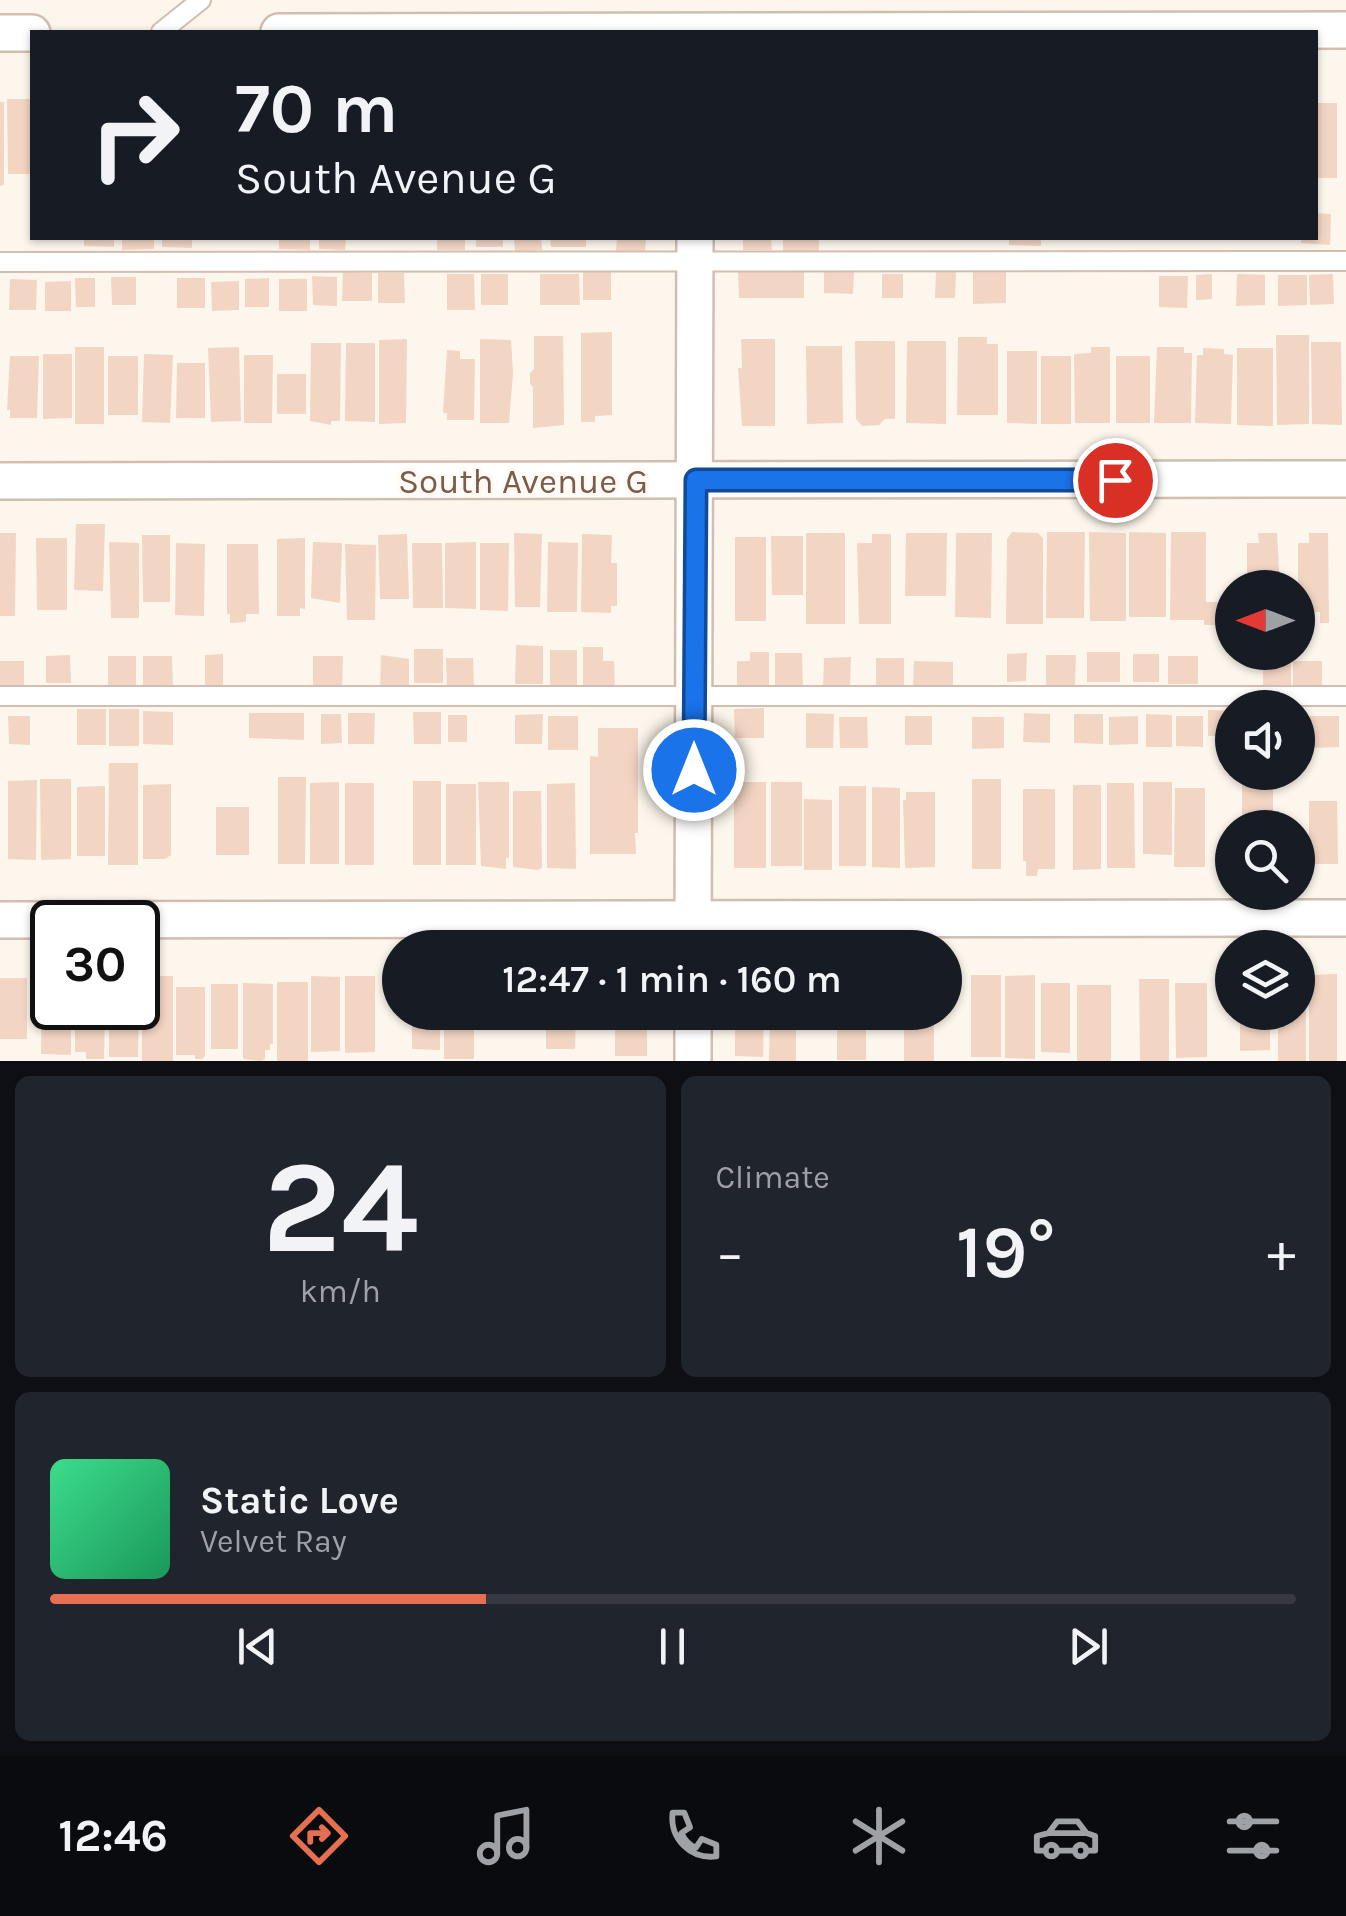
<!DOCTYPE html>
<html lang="en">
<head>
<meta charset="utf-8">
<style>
	body { margin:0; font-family:Karla,sans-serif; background:#20242c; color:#f1f3f6; height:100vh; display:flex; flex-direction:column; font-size:38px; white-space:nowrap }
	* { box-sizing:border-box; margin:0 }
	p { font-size:32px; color:#9ea1a6 }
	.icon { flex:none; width:55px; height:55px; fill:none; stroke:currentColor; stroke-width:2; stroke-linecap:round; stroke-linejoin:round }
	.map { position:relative; height:1061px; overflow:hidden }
	.side { display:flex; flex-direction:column; gap:15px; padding:15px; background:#0d0f14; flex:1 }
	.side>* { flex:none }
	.guide { position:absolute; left:30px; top:30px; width:1288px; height:210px; border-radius:0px; box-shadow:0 2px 8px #0004; background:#171b24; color:#f1f3f6; overflow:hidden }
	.needle { width:65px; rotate:270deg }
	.tools { position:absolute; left:1215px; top:570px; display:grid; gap:20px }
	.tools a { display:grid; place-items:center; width:100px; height:100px; border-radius:50%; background:#171b24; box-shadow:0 2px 8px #0004; font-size:50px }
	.speed { position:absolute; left:30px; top:900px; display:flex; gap:20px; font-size:50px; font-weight:700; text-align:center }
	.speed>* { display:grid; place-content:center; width:130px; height:130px; border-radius:50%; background:#171b24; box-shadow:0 2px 8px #0004; line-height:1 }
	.speed .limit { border:5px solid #111; border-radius:15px; background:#fff; color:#111 }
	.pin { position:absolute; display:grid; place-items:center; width:85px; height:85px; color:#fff; margin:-42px; border:5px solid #fff; border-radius:50%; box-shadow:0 2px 10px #0007 }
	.me { position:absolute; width:110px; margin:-55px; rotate:0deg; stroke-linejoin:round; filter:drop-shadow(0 0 8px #0008) }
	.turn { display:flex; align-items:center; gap:35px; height:210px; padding:0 40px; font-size:45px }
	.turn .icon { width:130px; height:130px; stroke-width:2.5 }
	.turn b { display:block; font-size:70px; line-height:85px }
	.big { font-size:75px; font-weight:600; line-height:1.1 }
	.side .card { flex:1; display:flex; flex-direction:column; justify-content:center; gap:15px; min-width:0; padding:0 35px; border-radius:15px; background:#20242c }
	.side .dial { align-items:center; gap:0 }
	.dial b { font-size:130px; line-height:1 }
	.song { display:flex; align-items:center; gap:30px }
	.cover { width:120px; height:120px; border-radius:15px; background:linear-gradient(135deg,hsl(150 70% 55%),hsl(150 70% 35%)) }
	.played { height:10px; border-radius:5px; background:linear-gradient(90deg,#e76f51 35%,#363941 35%) }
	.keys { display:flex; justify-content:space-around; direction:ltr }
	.heat { display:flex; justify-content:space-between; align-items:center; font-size:55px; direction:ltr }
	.side .tiles { flex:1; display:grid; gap:15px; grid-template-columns:1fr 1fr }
	.card:last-child { grid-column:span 2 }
	.trip { position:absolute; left:382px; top:930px; width:580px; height:100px; border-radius:50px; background:#171b24; box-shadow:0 2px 8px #0004; font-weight:600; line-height:100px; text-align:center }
	.tab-bar { display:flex; height:160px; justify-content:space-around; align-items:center; background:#090b0e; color:#9ea1a6 }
	.tab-bar .icon { width:70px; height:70px }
	.tab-bar .active { color:#e76f51 }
	.tab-bar b { font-size:45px; color:#f1f3f6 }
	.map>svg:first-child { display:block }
</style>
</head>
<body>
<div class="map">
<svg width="1346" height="1061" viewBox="0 0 1346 1061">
	<rect width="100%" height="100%" fill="#fdf6ec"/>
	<g fill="#f3d5c3">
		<path d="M7,99H32V174H8Z"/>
		<path d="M0,102H4V185L0,186Z"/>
		<rect x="1315" y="103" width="22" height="75"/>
		<path d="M1315,213L1331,214L1330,245L1301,243V238H1315Z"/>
		<path d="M84,238H114V247L84,246Z"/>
		<path d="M122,238H154V249L122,250Z"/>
		<path d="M162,238H192V248L162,247Z"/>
		<path d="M279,238H310V250L279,249Z"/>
		<path d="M319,238H346L345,250L319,249Z"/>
		<rect x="437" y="238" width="28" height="12"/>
		<rect x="476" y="238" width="27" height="9"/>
		<path d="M514,238H541L542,250L515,252Z"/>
		<path d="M550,238H586V247H551Z"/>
		<path d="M617,238H646L645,253L616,251Z"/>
		<path d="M743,238H771L772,250H743Z"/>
		<path d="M783,238H819V252L783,253Z"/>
		<path d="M1009,238H1041V246L1009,245Z"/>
		<path d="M973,270H1006V303L973,304Z"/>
		<rect x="583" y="271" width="28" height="29"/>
		<path d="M738,271H804V298H739Z"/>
		<path d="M936,271H956L955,298H935Z"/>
		<path d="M343,272L372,273V301H342Z"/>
		<path d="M824,272H854L853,294L824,293Z"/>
		<path d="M378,273H404L405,303H378Z"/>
		<path d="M447,274H474L475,310H447Z"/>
		<rect x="481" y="274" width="27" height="31"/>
		<path d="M540,274H579L580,305H540Z"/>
		<rect x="882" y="274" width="21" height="24"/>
		<path d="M1212,274V299L1196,300V275Z"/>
		<path d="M1237,274L1265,275V305L1236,306Z"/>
		<path d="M1333,274L1334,304L1310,305L1309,275Z"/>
		<path d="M1278,275H1307V305L1278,306Z"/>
		<path d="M312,276L337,277V306L313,305Z"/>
		<path d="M1159,276H1188L1187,308L1159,307Z"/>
		<path d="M111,277H136V305H112Z"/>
		<path d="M75,278H95V307H76Z"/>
		<rect x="177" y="278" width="28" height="30"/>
		<path d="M269,278V307H245V279Z"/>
		<path d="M10,279L37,280L36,310H9Z"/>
		<rect x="279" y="279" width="28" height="32"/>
		<path d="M71,281V311H45V282Z"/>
		<path d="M239,281V310L212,311L211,282Z"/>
		<path d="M612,332V415L595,416V422H581V333Z"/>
		<path d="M1276,335H1309V424L1277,425Z"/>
		<path d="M534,336H563L564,425L533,428V387L530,384V373L534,369Z"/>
		<path d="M958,337H987V344H998V415H957Z"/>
		<path d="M407,339L406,423L379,424V340Z"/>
		<path d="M480,339L511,340L513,373L509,423H480Z"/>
		<path d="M741,339H775V426H742L738,368H742Z"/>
		<path d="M855,341H895V419H885L879,425L862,426L856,419Z"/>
		<path d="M907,341H946V424L906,423Z"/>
		<path d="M1311,342H1341L1342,425L1312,424Z"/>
		<path d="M311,343H341L340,421H331V425L310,421Z"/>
		<path d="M346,343H375V422L345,421Z"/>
		<path d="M806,346H842L843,423L807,424Z"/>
		<rect x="75" y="347" width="29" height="77"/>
		<path d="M239,347L241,421L211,422L208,348Z"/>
		<path d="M1091,347H1110V423H1075L1074,354L1091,353Z"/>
		<path d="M1157,347H1184V353H1192L1191,423H1154Z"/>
		<path d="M1203,348L1224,349V354L1233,355L1231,424L1195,423L1197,355H1203Z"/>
		<path d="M1237,348H1273V426L1237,425Z"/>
		<path d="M447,350L460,351V359H475L474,420H447V413H443Z"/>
		<path d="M1007,351H1037V424L1007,423Z"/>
		<path d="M43,354H72V418L43,419Z"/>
		<path d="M144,354L173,355L170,423L142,422Z"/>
		<path d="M244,355H273L272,423H244Z"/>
		<path d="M10,356H39L37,418H10V410H7Z"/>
		<rect x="108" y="356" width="30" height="59"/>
		<rect x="1041" y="356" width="30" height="68"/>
		<rect x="1116" y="356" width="34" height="67"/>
		<path d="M177,363H205V418H176Z"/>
		<rect x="277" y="374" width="29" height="40"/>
		<path d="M76,524H105L103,591L74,590Z"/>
		<path d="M1012,532L1038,533L1043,538V624H1006L1007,539Z"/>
		<path d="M1047,532H1085L1084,618H1046Z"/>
		<path d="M1089,532L1126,533V621H1090Z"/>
		<path d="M1129,532L1166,533V617H1129Z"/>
		<path d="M1171,532H1206V602H1221V625H1204V620H1170Z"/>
		<path d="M0,533H16L15,616H0Z"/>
		<path d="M514,533L542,534L540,607H515Z"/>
		<rect x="806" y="533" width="39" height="91"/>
		<path d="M906,533H947L946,596H905Z"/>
		<path d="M956,533H992L991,618L955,617Z"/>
		<path d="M1258,533H1277L1280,588H1247V543H1259Z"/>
		<path d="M1309,533H1328L1329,623H1320V612H1298V543H1309Z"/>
		<path d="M407,534L409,599H380L378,535Z"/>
		<path d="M582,534L612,535L611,563H617V606H611V613L581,612Z"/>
		<path d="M872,534H891V624H859L857,543H872Z"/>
		<path d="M142,535H170V602H143Z"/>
		<path d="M771,536H803V595H772Z"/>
		<rect x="735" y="537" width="31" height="84"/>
		<path d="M36,538H67V610H37Z"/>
		<path d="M305,538V609L300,608V616H277V539Z"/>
		<path d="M109,542L139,543V618H111Z"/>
		<path d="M313,542L342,543L340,603L311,598Z"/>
		<path d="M476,542V609L445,608V543Z"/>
		<path d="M548,542L578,543L577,612H547Z"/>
		<path d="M176,543L205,544L204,616L175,615Z"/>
		<path d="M412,543H442L443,608H413Z"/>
		<path d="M480,543H509L508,611L480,610Z"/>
		<path d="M227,544H258L259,614H246V622L230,623V614H227Z"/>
		<path d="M345,544L376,545L375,620H347Z"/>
		<path d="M516,645L543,646V684H515Z"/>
		<path d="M583,647H603V661H614L615,689L583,688Z"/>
		<rect x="414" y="649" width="29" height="34"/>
		<rect x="550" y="650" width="27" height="36"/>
		<path d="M750,652H769V690L737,689V661H750Z"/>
		<rect x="1087" y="652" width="33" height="30"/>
		<path d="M775,653H802L803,686L775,685Z"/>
		<path d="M1027,653L1026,681L1007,682V654Z"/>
		<path d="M223,654V686L205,685V655Z"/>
		<rect x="1133" y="654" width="26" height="28"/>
		<path d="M70,655L71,683H46V656Z"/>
		<path d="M381,655L409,659V685L380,689Z"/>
		<path d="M1046,655H1076L1075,685H1046Z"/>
		<rect x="108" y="656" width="28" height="31"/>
		<path d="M143,656H172L173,687H143Z"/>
		<path d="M313,656H343L342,689H313Z"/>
		<rect x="1168" y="656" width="30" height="28"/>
		<path d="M851,657L850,688H823L824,658Z"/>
		<path d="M446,658H473L474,690L447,689Z"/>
		<path d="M876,658H904V690L876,689Z"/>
		<rect x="1263" y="659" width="28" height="31"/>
		<rect x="0" y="661" width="24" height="29"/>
		<path d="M914,661L953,662V690H913Z"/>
		<rect x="1293" y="661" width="29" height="28"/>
		<path d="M764,708V738H735L734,709Z"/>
		<rect x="77" y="709" width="29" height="36"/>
		<rect x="109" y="709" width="30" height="37"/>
		<path d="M1208,710L1232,711V749H1216V736H1208Z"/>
		<path d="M143,711L173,712V745L143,744Z"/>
		<path d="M413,712H441V744H414Z"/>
		<path d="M249,713H304V740L249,738Z"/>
		<path d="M348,713H375L374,744H348Z"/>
		<path d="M806,713L834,714L833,748H806Z"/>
		<path d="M1024,713L1050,714V743L1023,742Z"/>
		<path d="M321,714H341L342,743L321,744Z"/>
		<path d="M543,714L542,744H515V715Z"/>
		<path d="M1074,714H1103V744L1074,743Z"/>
		<path d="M1146,714L1172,715V747H1146Z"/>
		<rect x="448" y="715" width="19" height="27"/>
		<path d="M8,716H30V745L9,744Z"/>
		<rect x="548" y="716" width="30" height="34"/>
		<rect x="905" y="716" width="27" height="29"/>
		<path d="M1138,716V744L1109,745V717Z"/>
		<path d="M1176,716H1203V747L1176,746Z"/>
		<path d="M1310,716H1339V747L1310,748Z"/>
		<path d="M839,717H867L868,748H840Z"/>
		<path d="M972,717H1004V748L972,749Z"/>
		<path d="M598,728H638V833H635L636,854H590V756L598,757Z"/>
		<path d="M109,763H138V865H108Z"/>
		<rect x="1242" y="772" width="31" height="56"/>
		<path d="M278,777H306L305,864H278Z"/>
		<path d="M40,779H71V859L41,860Z"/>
		<rect x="972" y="779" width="29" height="90"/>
		<path d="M37,780L36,860L8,859V781Z"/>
		<rect x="413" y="781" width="28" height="84"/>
		<path d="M339,782V864H310V783Z"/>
		<path d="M478,782H509V858H506V869L481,866Z"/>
		<rect x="734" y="782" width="32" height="86"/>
		<rect x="771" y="782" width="31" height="84"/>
		<path d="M1143,782H1172V855L1143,854Z"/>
		<rect x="345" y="783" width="29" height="82"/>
		<path d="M575,783L576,869L547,868V784Z"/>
		<path d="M1107,783H1134L1135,868H1107Z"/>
		<path d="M171,784V855L165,859H143V785Z"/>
		<rect x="446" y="784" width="30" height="81"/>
		<path d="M1073,785H1101V869L1073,870Z"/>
		<path d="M105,786V856H77V787Z"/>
		<rect x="839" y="786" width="27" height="80"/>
		<path d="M872,787L900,788V868L872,867Z"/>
		<path d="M1175,788H1205V867H1174Z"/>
		<path d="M1023,789H1055V869H1038L1037,876H1026V861H1023Z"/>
		<path d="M513,791H541L542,868L538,870L513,867Z"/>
		<path d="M906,792H935V867L905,868L903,800H906Z"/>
		<path d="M804,799L832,800V870H804Z"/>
		<path d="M1309,801H1337L1338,864H1309Z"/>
		<rect x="216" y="807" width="33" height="48"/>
		<path d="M1337,974V1061H1309V975Z"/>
		<rect x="971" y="975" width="30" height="82"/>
		<path d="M1035,975V1059L1005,1058V976Z"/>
		<rect x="142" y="976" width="31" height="85"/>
		<path d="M311,976L340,977V1051L311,1052Z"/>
		<path d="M345,976H375V1052L345,1053Z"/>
		<rect x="0" y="978" width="27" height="61"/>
		<path d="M42,979H52V1008H71V1055L41,1054Z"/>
		<path d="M1139,979H1169V1061H1140Z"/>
		<rect x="277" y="982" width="31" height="79"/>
		<path d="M243,983L273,984V1044H270V1050H265V1059L261,1061L243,1059Z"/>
		<path d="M1041,983H1070V1053L1041,1052Z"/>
		<path d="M1175,983H1207V1057L1176,1058Z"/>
		<rect x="211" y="984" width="27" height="65"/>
		<rect x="1077" y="985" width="34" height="76"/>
		<path d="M176,987H205V1056L202,1059H195V1055H176Z"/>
		<path d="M1298,987H1306V1061H1278V1012H1298Z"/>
		<path d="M75,1008H105L104,1059H86V1052H75Z"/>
		<path d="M109,1008H139L138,1057H109Z"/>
		<path d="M412,1012H440V1050L412,1049Z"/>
		<rect x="444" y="1012" width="30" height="47"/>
		<path d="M546,1012H576L575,1049H546Z"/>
		<rect x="615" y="1012" width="32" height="44"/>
		<path d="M735,1012H764L763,1057L735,1056Z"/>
		<path d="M770,1012H796V1061H769Z"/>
		<rect x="837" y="1012" width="29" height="48"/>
		<rect x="904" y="1012" width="30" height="49"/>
		<path d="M1240,1012H1270V1050L1240,1051Z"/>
	</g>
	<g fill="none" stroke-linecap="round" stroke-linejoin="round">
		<defs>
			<g id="service">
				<path d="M161,32L201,0"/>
				<path d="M0,262L1346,261"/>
				<path d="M0,696H1346"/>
			</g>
			<g id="minor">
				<path d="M279,32L1346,30"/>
				<path d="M0,33H32"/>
				<path d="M0,481L1346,479"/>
				<path d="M0,920L1346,918"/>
				<path d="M693,948L695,238"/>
				<path d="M693,1061V1012"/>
			</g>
		</defs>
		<use href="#service" stroke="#d1beb0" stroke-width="22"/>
		<use href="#minor" stroke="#d1beb0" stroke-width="40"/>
		<use href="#service" stroke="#fff" stroke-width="18"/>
		<use href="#minor" stroke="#fff" stroke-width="35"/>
	</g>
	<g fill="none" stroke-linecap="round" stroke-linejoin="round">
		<defs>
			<path id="route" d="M694,770L696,480H1115"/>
		</defs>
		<use href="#route" stroke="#114b97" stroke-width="25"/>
		<use href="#route" stroke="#1a73e8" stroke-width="18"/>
	</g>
	<g text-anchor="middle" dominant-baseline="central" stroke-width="8" stroke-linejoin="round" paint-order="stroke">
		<g font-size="35" fill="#7a5c4d" stroke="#fffaf3">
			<text x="523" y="481">South Avenue G</text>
		</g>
	</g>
</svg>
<div class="tools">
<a><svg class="needle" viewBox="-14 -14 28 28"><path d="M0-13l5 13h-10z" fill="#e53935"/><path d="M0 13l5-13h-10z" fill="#9ea1a6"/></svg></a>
<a><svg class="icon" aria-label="sound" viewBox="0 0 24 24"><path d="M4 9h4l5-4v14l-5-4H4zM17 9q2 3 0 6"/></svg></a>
<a><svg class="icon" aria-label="search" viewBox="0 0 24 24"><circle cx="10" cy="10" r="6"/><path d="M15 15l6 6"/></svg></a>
<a><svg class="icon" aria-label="layers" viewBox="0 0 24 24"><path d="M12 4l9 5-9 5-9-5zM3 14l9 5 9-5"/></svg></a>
</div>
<div class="speed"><div class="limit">30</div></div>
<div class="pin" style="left:1115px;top:480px;background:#d93025"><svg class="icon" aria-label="arrive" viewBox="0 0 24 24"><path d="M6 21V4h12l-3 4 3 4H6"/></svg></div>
<svg class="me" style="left:694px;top:770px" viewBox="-20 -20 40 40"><circle r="17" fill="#1a73e8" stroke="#fff" stroke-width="3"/><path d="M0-11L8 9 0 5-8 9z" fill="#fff"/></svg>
<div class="trip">12:47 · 1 min · 160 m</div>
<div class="guide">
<div class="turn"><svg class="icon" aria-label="right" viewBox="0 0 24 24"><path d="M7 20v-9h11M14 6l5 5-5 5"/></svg><div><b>70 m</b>South Avenue G</div></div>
</div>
</div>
<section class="side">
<div class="tiles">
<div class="card dial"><b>24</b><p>km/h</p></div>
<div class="card"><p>Climate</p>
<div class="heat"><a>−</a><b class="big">19°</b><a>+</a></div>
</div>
<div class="card">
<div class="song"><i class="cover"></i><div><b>Static Love</b><p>Velvet Ray</p></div></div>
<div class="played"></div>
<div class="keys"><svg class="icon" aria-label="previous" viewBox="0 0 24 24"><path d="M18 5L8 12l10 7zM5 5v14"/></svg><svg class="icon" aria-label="pause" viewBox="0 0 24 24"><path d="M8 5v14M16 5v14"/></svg><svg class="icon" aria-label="next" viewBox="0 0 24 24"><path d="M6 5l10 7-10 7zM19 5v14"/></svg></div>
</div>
</div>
</section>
<nav class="tab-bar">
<b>12:46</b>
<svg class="icon active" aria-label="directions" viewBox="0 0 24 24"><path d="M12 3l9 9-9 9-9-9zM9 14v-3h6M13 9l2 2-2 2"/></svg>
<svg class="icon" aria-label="music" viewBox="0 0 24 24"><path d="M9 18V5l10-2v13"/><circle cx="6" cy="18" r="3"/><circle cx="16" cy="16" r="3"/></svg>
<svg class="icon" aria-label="phone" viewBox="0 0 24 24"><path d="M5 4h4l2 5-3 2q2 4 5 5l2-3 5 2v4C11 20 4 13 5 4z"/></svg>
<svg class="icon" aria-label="climate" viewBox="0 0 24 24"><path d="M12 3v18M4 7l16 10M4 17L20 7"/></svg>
<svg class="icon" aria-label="car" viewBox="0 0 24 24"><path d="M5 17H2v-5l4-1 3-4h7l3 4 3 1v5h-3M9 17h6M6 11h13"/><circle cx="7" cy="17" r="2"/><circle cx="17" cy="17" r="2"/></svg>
<svg class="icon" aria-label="filters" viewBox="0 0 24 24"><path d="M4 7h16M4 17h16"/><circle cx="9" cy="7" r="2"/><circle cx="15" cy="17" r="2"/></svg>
</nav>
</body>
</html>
